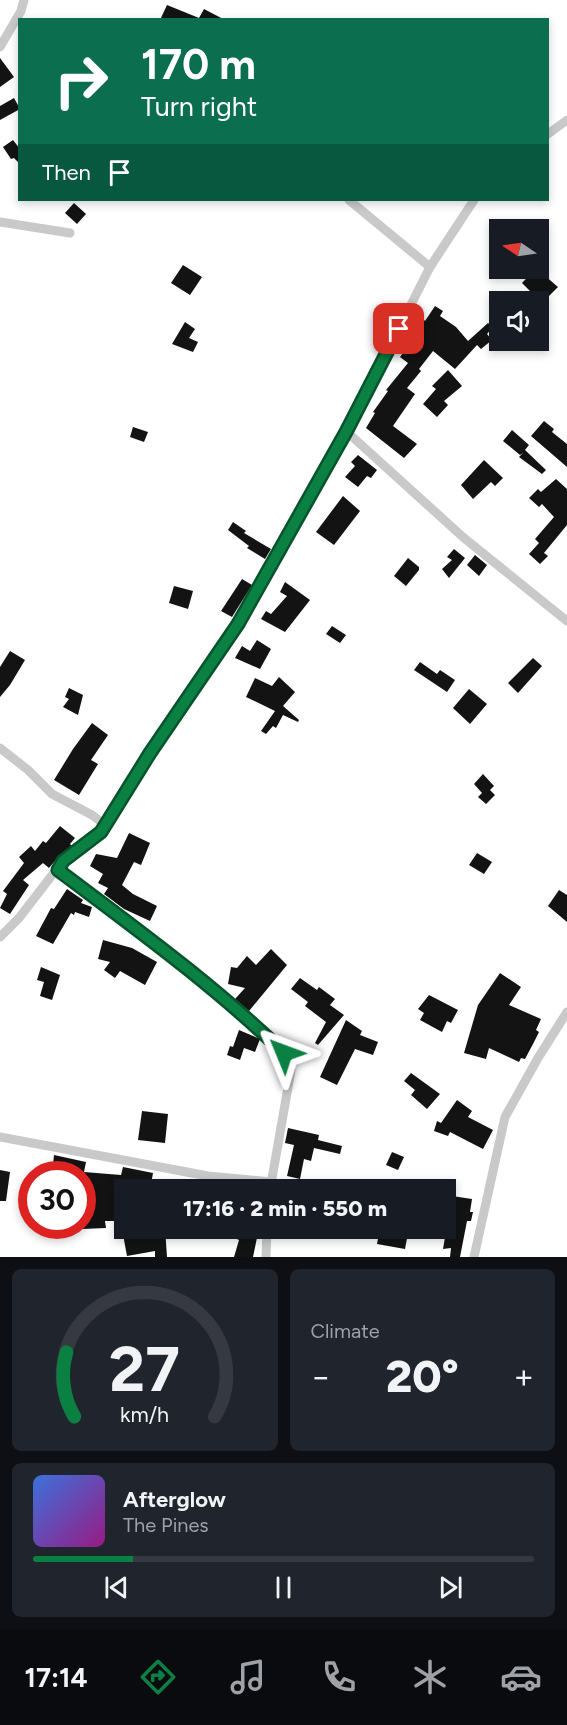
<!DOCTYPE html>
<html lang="en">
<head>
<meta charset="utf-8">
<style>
	body { margin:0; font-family:Figtree,sans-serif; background:#20242c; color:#f1f3f6; height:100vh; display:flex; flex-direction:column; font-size:22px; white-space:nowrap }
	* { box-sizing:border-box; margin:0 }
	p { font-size:20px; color:#9ea1a6 }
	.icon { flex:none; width:33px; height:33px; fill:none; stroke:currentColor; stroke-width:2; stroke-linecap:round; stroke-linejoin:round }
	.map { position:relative; height:1257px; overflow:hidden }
	.panel { display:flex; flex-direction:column; gap:12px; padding:12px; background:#0d0f14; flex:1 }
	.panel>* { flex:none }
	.top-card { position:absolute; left:18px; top:18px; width:531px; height:183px; border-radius:0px; box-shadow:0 3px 9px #0003; background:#0b6e4f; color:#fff; overflow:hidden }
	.needle { width:39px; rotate:283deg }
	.buttons { position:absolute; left:489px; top:219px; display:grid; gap:12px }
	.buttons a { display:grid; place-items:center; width:60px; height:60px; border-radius:0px; background:#171b24; box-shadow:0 3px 9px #0003; font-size:30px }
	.speed { position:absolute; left:18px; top:1161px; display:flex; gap:12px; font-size:30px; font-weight:700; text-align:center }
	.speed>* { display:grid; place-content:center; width:78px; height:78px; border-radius:50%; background:#171b24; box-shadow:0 3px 9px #0003; line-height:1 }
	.speed .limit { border:9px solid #d22; background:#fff; color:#111 }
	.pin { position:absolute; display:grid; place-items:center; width:51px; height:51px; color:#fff; margin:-26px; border-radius:12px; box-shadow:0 3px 9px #0006 }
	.me { position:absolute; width:66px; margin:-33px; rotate:314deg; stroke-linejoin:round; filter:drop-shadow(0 0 4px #0008) }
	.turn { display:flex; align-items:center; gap:21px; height:126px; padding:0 24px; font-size:27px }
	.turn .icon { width:78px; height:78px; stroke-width:2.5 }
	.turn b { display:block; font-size:42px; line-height:51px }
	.then { display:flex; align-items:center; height:57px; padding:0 24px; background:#0003; gap:12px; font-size:22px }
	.big { font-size:45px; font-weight:800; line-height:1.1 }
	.panel .card { flex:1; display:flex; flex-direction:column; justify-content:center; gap:9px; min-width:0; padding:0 21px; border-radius:9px; background:#20242c }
	.panel .dial { align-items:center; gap:0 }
	.dial svg { height:156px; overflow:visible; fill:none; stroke:#363941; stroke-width:7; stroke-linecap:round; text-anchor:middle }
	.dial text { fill:#f1f3f6; stroke:none }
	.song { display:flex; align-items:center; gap:18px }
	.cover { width:72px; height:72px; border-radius:9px; background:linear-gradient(135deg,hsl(220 70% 55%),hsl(310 70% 35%)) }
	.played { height:6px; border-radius:3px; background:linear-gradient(90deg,#0b8043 20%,#363941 20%) }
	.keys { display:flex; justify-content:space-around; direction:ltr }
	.heat { display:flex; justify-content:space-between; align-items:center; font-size:33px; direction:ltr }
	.panel .tiles { flex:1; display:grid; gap:12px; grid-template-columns:1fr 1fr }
	.card:last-child { grid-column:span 2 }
	.trip { position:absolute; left:114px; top:1179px; width:342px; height:60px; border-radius:0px; background:#171b24; box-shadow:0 3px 9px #0003; font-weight:800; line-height:60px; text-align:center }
	.tabs { display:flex; height:96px; justify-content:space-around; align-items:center; background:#090b0e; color:#9ea1a6 }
	.tabs .icon { width:42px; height:42px }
	.tabs .current { color:#0b8043 }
	.tabs b { font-size:27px; color:#f1f3f6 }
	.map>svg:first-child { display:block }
</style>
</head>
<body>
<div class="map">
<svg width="567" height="1257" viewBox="0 0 567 1257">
	<rect width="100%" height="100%" fill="#fff"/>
	<g fill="#131313">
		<path d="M167,5L199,18L204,9L225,20H160Z"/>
		<path d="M0,58L14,77L0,87Z"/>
		<path d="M14,98L20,109L0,120V106Z"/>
		<path d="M13,140L20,149V164L14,158L11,159L3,147Z"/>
		<path d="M74,203L86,214L77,224L65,213Z"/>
		<path d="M183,265L202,277L190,295L171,283Z"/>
		<path d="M536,268L558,287L542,303L522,283Z"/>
		<path d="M435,306L443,311L440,316L456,327L468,341L488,323L493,327L487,334L492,340L481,349L477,345L455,369L433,351L419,369L421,371L407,388L415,394L393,426L417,444L404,458L366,428L375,413L373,412L388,391L386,390L408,363L400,357L417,335L413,333L423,319L425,321Z"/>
		<path d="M185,322L195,329L189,338L198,342L193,352L172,344Z"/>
		<path d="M448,370L462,386L444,401L448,405L437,417L423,404L436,389L432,386Z"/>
		<path d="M544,421L554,429L552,432L567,444V467L531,436Z"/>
		<path d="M133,427L148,432L144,442L130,437Z"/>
		<path d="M512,430L529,445L525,450L546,470L542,474L519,457L523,453L520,455L503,441Z"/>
		<path d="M358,455L377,470L371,478L367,476L358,487L345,477L355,466L351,462Z"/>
		<path d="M484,460L503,478L495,486L491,482L473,499L461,485Z"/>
		<path d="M556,479L567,489V525L544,553L548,556L540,564L529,554L539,543L535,539L554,517L542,504L539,507L529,498L538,489L541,492Z"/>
		<path d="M343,496L360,511L334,545L316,532Z"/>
		<path d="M233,522L246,531L244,533L271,549L265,559L247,548L249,546L228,530Z"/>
		<path d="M454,549L465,558L449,578L442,569L452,560L447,557Z"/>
		<path d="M475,555L487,565L479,576L467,565Z"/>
		<path d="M408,558L419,567V570L406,586L394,576Z"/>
		<path d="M242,579L252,585L232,617L221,611Z"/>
		<path d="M285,582L310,600L285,632L261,619L266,611L271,614L287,596L280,592Z"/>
		<path d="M174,586L193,591L188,609L169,603Z"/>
		<path d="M332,626L346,635L340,643L326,634Z"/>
		<path d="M257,640L271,649L260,669L235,658L242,646L250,651Z"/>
		<path d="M10,651L25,660L10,685L0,697V667Z"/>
		<path d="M533,658L542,666L518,693L508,683Z"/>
		<path d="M420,662L437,674L440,670L455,680L447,692L414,670Z"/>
		<path d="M279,677L295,692L283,706L299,720L298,722L283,715L276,728L273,726L266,734L261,731L275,711L246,697L255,678L272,686Z"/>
		<path d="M69,688L83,695L78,715L63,707L69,699L65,697Z"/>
		<path d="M469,689L487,704L470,724L453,708Z"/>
		<path d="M92,723L108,735L91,760L98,764L79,795L54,780L73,749Z"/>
		<path d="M483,774L494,786L490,790L495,795L486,804L478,797L482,793L474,784Z"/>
		<path d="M60,826L75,838L70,844L72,846L59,856L49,868L43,863L23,880L29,885L10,914L0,908L7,894L3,891L24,863L19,857L31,846L35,851L43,841L46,843Z"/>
		<path d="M129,833L150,843L141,865L134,862L122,885L133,894L157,906L150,921L124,909L104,894L108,888L98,883L103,874L90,866L96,854L117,858Z"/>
		<path d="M477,853L492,862L484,874L469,865Z"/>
		<path d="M67,889L83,900L81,903L92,907L89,917L75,912L74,915L71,913L53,944L36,936L51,908L54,909Z"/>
		<path d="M559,890L567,895V922L548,906Z"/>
		<path d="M103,940L132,948L157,962L145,985L120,971L115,978L104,970L110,962L98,959Z"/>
		<path d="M271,949L287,965L249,1011L235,999L245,988L228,984L231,967L237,968L247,956L256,965Z"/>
		<path d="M41,967L60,975L52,1000L40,996L44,982L37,980Z"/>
		<path d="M500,973L521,987L509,1005L541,1019L536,1030L539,1032L533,1044L525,1059L521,1058L519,1062L489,1048L486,1059L464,1053L478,1005Z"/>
		<path d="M300,978L317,990L319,987L335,999L330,1005L344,1015L318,1045L315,1043L326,1022L305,1006L308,1002L291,989Z"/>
		<path d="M429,995L458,1010L451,1023L447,1021L442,1032L420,1020L424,1013L418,1009Z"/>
		<path d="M346,1020L362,1031L360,1035L378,1042L373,1055L355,1049L337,1085L320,1077Z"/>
		<path d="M239,1030L260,1039L255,1052L244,1048L240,1060L227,1055L230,1046L233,1047Z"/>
		<path d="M411,1073L440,1094L427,1109L411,1095L415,1090L404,1081Z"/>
		<path d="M457,1100L472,1111L468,1117L493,1130L483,1149L450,1132L448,1136L434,1131L437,1121L441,1123Z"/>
		<path d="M142,1111L168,1114L165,1143L138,1140Z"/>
		<path d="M288,1128L319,1135L318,1140L342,1146L340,1154L314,1148L311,1161L304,1159L300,1179L287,1176L294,1145L285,1143Z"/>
		<path d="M392,1152L404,1157L398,1170L386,1165Z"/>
		<path d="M54,1155L86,1162L84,1172L121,1175L123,1167L153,1173L150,1190L124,1187V1221H105L106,1228L82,1229V1174H58V1166L53,1165Z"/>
		<path d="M0,1170L10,1172L6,1201H0Z"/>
		<path d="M452,1196L472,1199L470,1212H473L471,1221H467L460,1257H450L451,1248L443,1249Z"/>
		<path d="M126,1228H165L167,1257H155V1251L127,1256L124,1240Z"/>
		<path d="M233,1228H259L253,1257H234L239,1240L231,1236Z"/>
		<path d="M380,1228H409L405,1249L377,1244Z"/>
	</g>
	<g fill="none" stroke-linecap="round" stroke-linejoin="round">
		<g stroke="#c9c9c9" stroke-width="9">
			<path d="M0,47L21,11L24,0"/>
			<path d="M548,134L567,120"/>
			<path d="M349,200L430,267"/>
			<path d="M0,222L70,233"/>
			<path d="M347,432L464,538L567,621"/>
			<path d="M0,748L28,770L52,794L92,815L105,825"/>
			<path d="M58,870L175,958L251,1021L284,1053L291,1070L270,1190"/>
			<path d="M0,937L19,918L63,861L101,833L150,753L238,624L347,432L430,267L474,200"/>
			<path d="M0,1137L208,1176L271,1182"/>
			<path d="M266,1257L267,1228"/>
			<path d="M474,1257L505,1117L538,1058L567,1012"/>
		</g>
	</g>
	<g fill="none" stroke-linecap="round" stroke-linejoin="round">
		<defs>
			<path id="route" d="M284,1053C214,985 135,928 58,870L63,861L101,832L150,753L238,624L346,432L399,329"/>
		</defs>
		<use href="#route" stroke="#07532c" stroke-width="15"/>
		<use href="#route" stroke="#0b8043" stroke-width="10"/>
	</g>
</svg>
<div class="buttons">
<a><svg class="needle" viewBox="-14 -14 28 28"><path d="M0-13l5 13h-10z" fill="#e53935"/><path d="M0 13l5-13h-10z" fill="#9ea1a6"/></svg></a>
<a><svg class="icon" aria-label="sound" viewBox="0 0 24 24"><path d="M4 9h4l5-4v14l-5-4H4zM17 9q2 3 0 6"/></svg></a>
</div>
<div class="speed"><div class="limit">30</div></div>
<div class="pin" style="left:399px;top:329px;background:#d93025"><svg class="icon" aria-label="arrive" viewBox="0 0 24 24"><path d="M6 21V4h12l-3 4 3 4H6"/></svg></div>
<svg class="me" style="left:284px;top:1053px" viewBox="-20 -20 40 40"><path d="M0-17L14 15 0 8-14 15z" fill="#0b8043" stroke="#fff" stroke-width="4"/></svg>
<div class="trip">17:16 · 2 min · 550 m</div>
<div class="top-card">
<div class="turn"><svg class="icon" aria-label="right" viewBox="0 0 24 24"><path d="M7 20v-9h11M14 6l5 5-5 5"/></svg><div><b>170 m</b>Turn right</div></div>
<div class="then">Then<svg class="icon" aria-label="arrive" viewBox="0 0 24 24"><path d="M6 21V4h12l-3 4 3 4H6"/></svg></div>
</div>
</div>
<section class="panel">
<div class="tiles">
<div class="card dial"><svg viewBox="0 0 100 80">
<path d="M14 69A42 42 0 1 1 86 69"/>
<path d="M14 69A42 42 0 0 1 10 36" stroke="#0b8043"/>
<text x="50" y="56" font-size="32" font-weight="700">27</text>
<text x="50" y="72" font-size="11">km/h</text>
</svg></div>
<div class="card"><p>Climate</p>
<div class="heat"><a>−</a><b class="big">20°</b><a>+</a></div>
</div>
<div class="card">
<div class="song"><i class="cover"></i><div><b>Afterglow</b><p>The Pines</p></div></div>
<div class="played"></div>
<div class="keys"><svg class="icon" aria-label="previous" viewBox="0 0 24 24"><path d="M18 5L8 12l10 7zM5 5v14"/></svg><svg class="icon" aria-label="pause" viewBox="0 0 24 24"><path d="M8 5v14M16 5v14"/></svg><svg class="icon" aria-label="next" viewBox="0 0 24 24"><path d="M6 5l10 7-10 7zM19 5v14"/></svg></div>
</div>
</div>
</section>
<nav class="tabs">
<b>17:14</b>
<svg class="icon current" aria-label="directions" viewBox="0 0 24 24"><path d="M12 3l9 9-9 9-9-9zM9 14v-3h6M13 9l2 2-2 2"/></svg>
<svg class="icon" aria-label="music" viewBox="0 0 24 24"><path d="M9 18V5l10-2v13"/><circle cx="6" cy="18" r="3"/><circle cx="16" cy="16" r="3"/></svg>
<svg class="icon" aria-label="phone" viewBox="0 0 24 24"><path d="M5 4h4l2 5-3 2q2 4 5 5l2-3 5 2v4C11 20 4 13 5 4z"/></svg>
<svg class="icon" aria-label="climate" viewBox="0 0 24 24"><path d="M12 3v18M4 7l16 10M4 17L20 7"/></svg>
<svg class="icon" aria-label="car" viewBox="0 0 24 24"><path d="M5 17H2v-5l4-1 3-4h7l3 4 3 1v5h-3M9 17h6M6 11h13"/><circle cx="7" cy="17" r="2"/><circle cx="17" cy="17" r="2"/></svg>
</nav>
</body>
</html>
